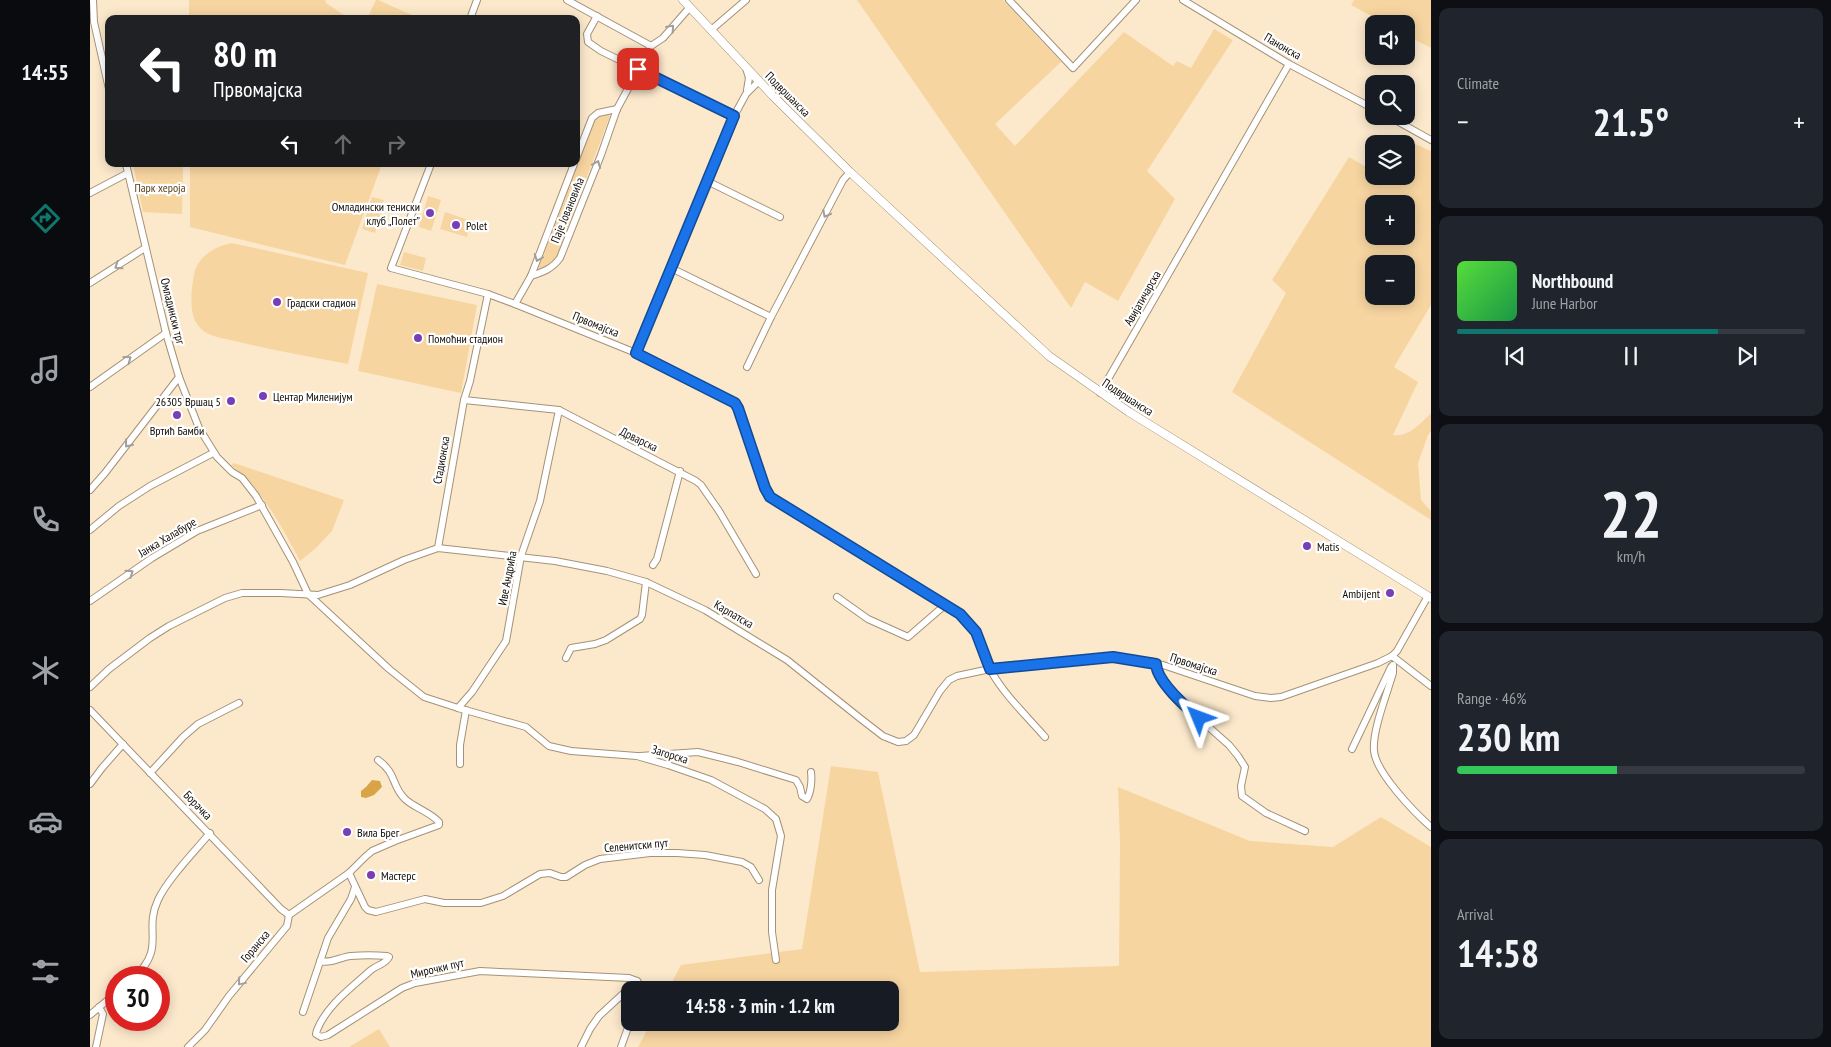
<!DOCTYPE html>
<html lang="en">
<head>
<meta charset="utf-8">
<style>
	body { margin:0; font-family:"PT Sans Narrow",sans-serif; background:#20242c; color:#f1f3f6; height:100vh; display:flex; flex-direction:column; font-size:19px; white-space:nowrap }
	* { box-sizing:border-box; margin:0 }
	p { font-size:16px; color:#9ea1a6 }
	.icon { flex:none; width:28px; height:28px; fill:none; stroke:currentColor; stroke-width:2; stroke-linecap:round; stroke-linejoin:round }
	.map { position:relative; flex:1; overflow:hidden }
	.details { display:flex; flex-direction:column; gap:8px; padding:8px; background:#0d0f14; width:400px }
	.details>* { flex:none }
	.hud { position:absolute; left:15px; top:15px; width:475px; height:152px; border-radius:10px; box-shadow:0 2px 12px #0003; background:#202124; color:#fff; overflow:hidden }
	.fabs { position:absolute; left:1275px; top:15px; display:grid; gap:10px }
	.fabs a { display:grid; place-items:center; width:50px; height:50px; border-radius:10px; background:#171b24; box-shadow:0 2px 12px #0003; font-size:25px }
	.speed { position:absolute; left:15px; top:966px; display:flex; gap:10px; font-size:25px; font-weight:700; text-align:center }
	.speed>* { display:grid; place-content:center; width:65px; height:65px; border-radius:50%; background:#171b24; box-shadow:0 2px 12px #0003; line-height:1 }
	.speed .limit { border:8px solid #d22; background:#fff; color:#111 }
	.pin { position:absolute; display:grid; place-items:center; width:42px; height:42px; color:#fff; margin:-21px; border-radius:10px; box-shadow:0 2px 8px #0006 }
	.me { position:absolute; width:55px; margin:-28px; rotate:314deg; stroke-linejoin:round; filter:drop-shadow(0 0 4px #0008) }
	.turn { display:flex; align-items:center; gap:18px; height:105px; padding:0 25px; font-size:22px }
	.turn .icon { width:65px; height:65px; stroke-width:2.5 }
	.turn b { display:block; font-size:35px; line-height:42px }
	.lanes { display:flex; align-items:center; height:48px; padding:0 25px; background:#0003; justify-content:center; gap:25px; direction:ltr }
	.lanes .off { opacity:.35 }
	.big { font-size:38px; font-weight:600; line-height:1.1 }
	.details .widget { flex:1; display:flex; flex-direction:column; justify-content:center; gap:8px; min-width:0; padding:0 18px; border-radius:10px; background:#20242c }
	.details .dial { align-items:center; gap:0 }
	.dial b { font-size:65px; line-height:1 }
	.song { display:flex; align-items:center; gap:15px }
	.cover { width:60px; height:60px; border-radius:8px; background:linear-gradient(135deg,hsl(110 70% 55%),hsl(140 70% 35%)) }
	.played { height:5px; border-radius:2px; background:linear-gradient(90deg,#0f766e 75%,#363941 75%) }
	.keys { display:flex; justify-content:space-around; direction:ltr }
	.heat { display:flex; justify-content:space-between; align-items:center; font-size:28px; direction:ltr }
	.charge { height:8px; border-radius:4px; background:linear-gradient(90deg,#34c759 46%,#363941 0) }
	.trip { position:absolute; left:531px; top:981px; width:278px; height:50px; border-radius:10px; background:#171b24; box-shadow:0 2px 12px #0003; font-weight:600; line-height:50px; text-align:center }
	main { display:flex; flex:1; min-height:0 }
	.menu { display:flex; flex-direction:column; width:90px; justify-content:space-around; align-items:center; background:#090b0e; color:#9ea1a6 }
	.menu .icon { width:35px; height:35px }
	.menu .on { color:#0f766e }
	.menu b { font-size:22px; color:#f1f3f6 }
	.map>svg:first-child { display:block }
</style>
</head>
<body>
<main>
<nav class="menu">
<b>14:55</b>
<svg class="icon on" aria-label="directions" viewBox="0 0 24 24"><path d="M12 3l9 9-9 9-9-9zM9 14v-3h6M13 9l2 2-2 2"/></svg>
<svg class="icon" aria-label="music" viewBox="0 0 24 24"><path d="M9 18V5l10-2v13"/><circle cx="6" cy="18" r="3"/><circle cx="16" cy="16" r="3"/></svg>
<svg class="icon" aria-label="phone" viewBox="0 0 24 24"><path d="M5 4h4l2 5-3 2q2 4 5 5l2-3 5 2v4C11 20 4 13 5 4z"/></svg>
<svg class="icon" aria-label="climate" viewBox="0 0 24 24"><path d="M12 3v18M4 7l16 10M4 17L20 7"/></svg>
<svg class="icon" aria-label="car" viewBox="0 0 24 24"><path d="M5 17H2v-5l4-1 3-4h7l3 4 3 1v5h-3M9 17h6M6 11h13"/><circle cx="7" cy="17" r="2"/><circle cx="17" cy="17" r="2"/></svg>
<svg class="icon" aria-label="filters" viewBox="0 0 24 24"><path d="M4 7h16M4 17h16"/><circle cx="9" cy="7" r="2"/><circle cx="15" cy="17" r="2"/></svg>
</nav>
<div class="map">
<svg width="1341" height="1047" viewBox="0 0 1341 1047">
	<rect width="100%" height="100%" fill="#fce9cc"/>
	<g fill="#f7d5a1" fill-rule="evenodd">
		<path d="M99,0H235L236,3L260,19H99Z"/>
		<path d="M286,0H288L331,19H277Z"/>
		<path d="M767,0H913L971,62L905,124L925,146L1034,32L1083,66L1087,61L1101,68L1124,29L1143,40L1057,171L1085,199L1028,301L995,282L981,308Z"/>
		<path d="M1264,0H1341V48L1316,35V24H1296L1261,5Z"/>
		<path d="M516,114L520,116L466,258L462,264L452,269H450L449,267L504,121L507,117Z"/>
		<path d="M1307,136L1341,151V305L1304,367L1328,382L1303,435C1319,437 1330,424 1341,413V431L1338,435L1328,463L1331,500L1341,511V520L1142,392L1196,293L1182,280L1259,157L1283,171L1284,170V176H1316V144H1302ZM1284,204H1316V236H1284ZM1284,264H1316V296H1284Z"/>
		<path d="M43,164H93L92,214L53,212Z"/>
		<path d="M100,164H292L255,265L100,227Z"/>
		<path d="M338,196L351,200L341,231L329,227Z"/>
		<path d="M282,197L294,200L285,233L272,229Z"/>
		<path d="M355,212L381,221L377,237L350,229Z"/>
		<path d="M142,243L278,273L258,364C221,357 185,351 149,342C138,339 125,338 115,332C113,331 109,327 107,324C99,312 101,290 104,275C107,257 125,246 142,243Z"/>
		<path d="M314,252L336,258L333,271L310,265Z"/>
		<path d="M287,284L387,305L371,393L268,371Z"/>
		<path d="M144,463L254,500L242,531L226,548L210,561C191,525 173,491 141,465Z"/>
		<path d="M741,766L788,772L830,972L1029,966L1030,842L1028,787L1160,841L1243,847L1291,817L1341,847V1047H548L561,1023L800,1022V990H578L591,965L712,949Z"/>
		<path d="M289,1029L300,1047H259Z"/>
	</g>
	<path fill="#d9a447" d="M282,780L290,781L292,787L284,795L276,798L271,797V791L276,787Z"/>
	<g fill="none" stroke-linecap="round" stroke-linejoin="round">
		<defs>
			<g id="minor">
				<path d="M3,0L4,22L19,89"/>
				<path d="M477,0L561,46"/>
				<path d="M919,0L983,68L1046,0"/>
				<path d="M1093,0L1199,64L1284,109"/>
				<path d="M507,16L497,34L498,42L511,51L644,116"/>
				<path d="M380,19L387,0"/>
				<path d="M621,30L656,0"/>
				<path d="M656,68L659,78L657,90"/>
				<path d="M1298,116L1341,140"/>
				<path d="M486,159L502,118L508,113L527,109"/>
				<path d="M36,164L76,333L89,377L109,428L127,457L142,472L152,478L166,496L203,562L218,594L299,669L334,697L368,708L436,727L459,746L481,751L547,756L578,765L621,780L675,809L686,819L691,836L682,890V932L686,960"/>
				<path d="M341,164L301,268L398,294L425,304L546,353L643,402L648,408L675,488L680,497L870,614C891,633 889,648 901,671C915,696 937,716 955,737"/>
				<path d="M617,181L690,217"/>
				<path d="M0,193L38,173"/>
				<path d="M581,268L681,317"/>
				<path d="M441,276C453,272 462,269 470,258L511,155L527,109L561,46L573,38L600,7"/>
				<path d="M0,283L55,248"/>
				<path d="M425,304L441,276L484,164"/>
				<path d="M546,353L644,116L656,94L669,81"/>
				<path d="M657,367L681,317L753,180L760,172"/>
				<path d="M0,387L76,333"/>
				<path d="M1010,393L1199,64"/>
				<path d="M374,400L469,410L606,481L611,485L629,511L666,574"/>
				<path d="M0,490L15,473L89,377"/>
				<path d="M0,530L29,506L60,486L123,453"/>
				<path d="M348,548L374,400L380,381L398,294"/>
				<path d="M563,565L567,559L590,471"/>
				<path d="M747,597L778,619L818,637L855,605"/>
				<path d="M0,601L62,558L107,531L172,505"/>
				<path d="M1302,656L1341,686"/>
				<path d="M476,658L481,648L505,644L516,640L550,619L552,615L556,582"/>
				<path d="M1066,664L1069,675L1095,706L1139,745L1148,756L1155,767L1151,786L1152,796L1176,813L1215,831"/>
				<path d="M1303,665V673C1297,694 1282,731 1284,751C1286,773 1325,813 1341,827"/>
				<path d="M0,687L19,669L60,638L79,626L135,598L152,593H190L228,595L260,585L314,560L348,548L465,561L517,571L556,582L615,610L697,660L771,719L793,736L808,742L816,741L824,735L850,691L859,680L867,676L900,669L1023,657L1073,665L1165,696L1181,698L1191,697L1288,663L1302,656L1307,651L1338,596"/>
				<path d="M368,708L382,692L416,641L431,556L450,501L469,410"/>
				<path d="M0,710L191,909L199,915"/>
				<path d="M1262,749L1301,667"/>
				<path d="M550,756L608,752L648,762L706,780L710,787L712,796L717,799C721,792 722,780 721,772"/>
				<path d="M370,764V745L376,710"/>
				<path d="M60,773L93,737L108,724L149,703"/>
				<path d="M0,784L12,768L33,744"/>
				<path d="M259,873L275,907L278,910L286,912L335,899L354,903H391L413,896L450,874L460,873L471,877H476L495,865L510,859L560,853H587L615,855L652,862L661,867L669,880"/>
				<path d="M199,915L259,873L275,857L282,851L305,841L349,825V822C339,811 322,807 314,798C301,784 307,774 288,760"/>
				<path d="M230,961C241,964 250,957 261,956C273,955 285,955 297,956L299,957C296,964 287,965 281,970C261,988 237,1005 227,1030L226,1034L231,1037L238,1035L312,988L325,983L390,971L539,978L547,981L553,990"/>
				<path d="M44,978C77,946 53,932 68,900C77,880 105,851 120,833"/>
				<path d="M213,1012L238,938L261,899L265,887"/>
				<path d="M0,1015L26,993"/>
				<path d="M6,1047L13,1014L9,1007"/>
				<path d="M98,1047L115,1030L139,996L197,926L199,915"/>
				<path d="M491,1047L500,1029L509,1016L547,981"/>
				<path d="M531,1047L540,1022"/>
			</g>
			<path id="tertiary" d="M593,0L683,96L760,172L959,356L1039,412L1341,598"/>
		</defs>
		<use href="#minor" stroke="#a49278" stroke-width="8"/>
		<use href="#tertiary" stroke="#a49278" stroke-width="9"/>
		<use href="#minor" stroke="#fff" stroke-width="6"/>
		<use href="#tertiary" stroke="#fff" stroke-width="8"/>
	</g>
	<defs><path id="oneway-chevron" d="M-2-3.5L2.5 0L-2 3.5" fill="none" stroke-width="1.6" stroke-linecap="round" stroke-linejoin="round" transform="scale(1.25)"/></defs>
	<g stroke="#a19e9b">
		<use href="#oneway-chevron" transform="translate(581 28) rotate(-49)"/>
		<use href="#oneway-chevron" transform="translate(507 164) rotate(-68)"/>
		<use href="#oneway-chevron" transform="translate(736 214) rotate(118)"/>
		<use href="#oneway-chevron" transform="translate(448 258) rotate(111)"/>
		<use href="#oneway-chevron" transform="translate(28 266) rotate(147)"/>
		<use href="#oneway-chevron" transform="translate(38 359) rotate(-36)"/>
		<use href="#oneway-chevron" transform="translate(38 444) rotate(128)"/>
		<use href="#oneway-chevron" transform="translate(40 573) rotate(-34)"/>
		<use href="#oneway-chevron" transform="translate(151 982) rotate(130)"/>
	</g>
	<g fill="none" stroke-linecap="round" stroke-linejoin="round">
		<defs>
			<path id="route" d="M548,69L644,116L546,353L645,403L648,408L675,488L680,497L870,614L886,632L900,669L1023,657L1066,664C1067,682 1096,707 1109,718"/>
		</defs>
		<use href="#route" stroke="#114b97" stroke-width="12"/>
		<use href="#route" stroke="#1a73e8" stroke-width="9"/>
	</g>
	<g fill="#773eb5" stroke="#fff" stroke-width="2">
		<circle cx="340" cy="213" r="5"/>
		<circle cx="366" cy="225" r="5"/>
		<circle cx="187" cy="302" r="5"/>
		<circle cx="328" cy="338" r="5"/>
		<circle cx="173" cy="396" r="5"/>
		<circle cx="141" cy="401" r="5"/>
		<circle cx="87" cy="415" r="5"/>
		<circle cx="1217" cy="546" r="5"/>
		<circle cx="1300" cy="593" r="5"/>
		<circle cx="257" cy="832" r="5"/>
		<circle cx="281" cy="875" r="5"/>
	</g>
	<g text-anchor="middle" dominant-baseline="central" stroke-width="4.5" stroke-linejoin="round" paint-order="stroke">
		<g font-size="12" fill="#130c04" stroke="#fff">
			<text transform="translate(1193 46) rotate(30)">Панонска</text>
			<text transform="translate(698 94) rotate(45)">Подвршанска</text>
			<text transform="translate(477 210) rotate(-68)">Паје Јовановића</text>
			<text transform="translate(1052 298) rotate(-60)">Авијатичарска</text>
			<text transform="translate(83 311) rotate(76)">Омладински трг</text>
			<text transform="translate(506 324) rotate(22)">Првомајска</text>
			<text transform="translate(1038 397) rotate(33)">Подвршанска</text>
			<text transform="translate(549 439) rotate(26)">Дрварска</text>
			<text transform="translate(351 460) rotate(-80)">Стадионска</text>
			<text transform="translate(77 537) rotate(-31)">Јанка Халабуре</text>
			<text transform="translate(417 578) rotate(-79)">Иве Андрића</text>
			<text transform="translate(644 614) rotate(30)">Карпатска</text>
			<text transform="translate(1104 664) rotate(18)">Првомајска</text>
			<text transform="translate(580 754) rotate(17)">Загорска</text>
			<text transform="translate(108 805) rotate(46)">Борачка</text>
			<text transform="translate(546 845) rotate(-5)">Селенитски пут</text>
			<text transform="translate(165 946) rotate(-50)">Горанска</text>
			<text transform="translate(347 968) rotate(-13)">Мирочки пут</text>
		</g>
		<g font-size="12" fill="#563f19" stroke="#fff">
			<text x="70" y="187">Парк хероја</text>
		</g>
		<g font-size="12" fill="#130c04" stroke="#fff" text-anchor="start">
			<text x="330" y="206" text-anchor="end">Омладински тениски<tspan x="330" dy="14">клуб „Полет”</tspan></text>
			<text x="376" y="225">Polet</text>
			<text x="197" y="302">Градски стадион</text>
			<text x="338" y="338">Помоћни стадион</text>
			<text x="183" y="396">Центар Миленијум</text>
			<text x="131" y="401" text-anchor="end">26305 Вршац 5</text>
			<text x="87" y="430" text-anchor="middle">Вртић Бамби</text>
			<text x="1227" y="546">Matis</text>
			<text x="1290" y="593" text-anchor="end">Ambijent</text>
			<text x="267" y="832">Вила Брег</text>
			<text x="291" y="875">Мастерс</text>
		</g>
	</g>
</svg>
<div class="fabs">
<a><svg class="icon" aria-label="sound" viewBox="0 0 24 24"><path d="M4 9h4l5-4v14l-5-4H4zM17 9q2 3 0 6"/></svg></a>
<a><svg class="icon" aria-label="search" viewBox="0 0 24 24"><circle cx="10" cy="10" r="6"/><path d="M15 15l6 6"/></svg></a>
<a><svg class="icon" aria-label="layers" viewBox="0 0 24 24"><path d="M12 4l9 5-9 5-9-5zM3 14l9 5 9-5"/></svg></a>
<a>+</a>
<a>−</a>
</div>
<div class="speed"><div class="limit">30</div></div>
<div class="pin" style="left:548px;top:69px;background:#d93025"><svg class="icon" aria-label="arrive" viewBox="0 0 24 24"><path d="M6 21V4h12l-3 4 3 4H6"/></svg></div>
<svg class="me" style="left:1109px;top:718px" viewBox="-20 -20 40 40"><path d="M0-17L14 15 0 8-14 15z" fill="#1a73e8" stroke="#fff" stroke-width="4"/></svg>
<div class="trip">14:58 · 3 min · 1.2 km</div>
<div class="hud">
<div class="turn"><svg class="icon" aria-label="left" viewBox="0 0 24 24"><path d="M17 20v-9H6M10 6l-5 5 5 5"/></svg><div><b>80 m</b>Првомајска</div></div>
<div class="lanes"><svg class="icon" aria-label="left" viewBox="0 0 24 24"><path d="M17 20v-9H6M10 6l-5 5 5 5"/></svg><svg class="icon off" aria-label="ahead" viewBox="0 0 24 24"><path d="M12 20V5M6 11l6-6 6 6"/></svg><svg class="icon off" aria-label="right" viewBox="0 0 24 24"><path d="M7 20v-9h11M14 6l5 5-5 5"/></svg></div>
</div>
</div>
<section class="details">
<div class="widget"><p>Climate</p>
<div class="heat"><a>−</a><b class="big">21.5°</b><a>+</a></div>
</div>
<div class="widget">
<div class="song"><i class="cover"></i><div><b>Northbound</b><p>June Harbor</p></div></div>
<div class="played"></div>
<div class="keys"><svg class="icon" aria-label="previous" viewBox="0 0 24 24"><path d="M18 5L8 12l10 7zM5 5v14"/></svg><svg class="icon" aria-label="pause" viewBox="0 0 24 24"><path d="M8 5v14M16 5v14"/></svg><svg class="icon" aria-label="next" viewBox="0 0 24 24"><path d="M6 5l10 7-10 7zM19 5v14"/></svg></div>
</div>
<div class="widget dial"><b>22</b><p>km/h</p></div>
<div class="widget"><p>Range · 46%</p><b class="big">230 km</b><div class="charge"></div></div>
<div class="widget"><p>Arrival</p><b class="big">14:58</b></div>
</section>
</main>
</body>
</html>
